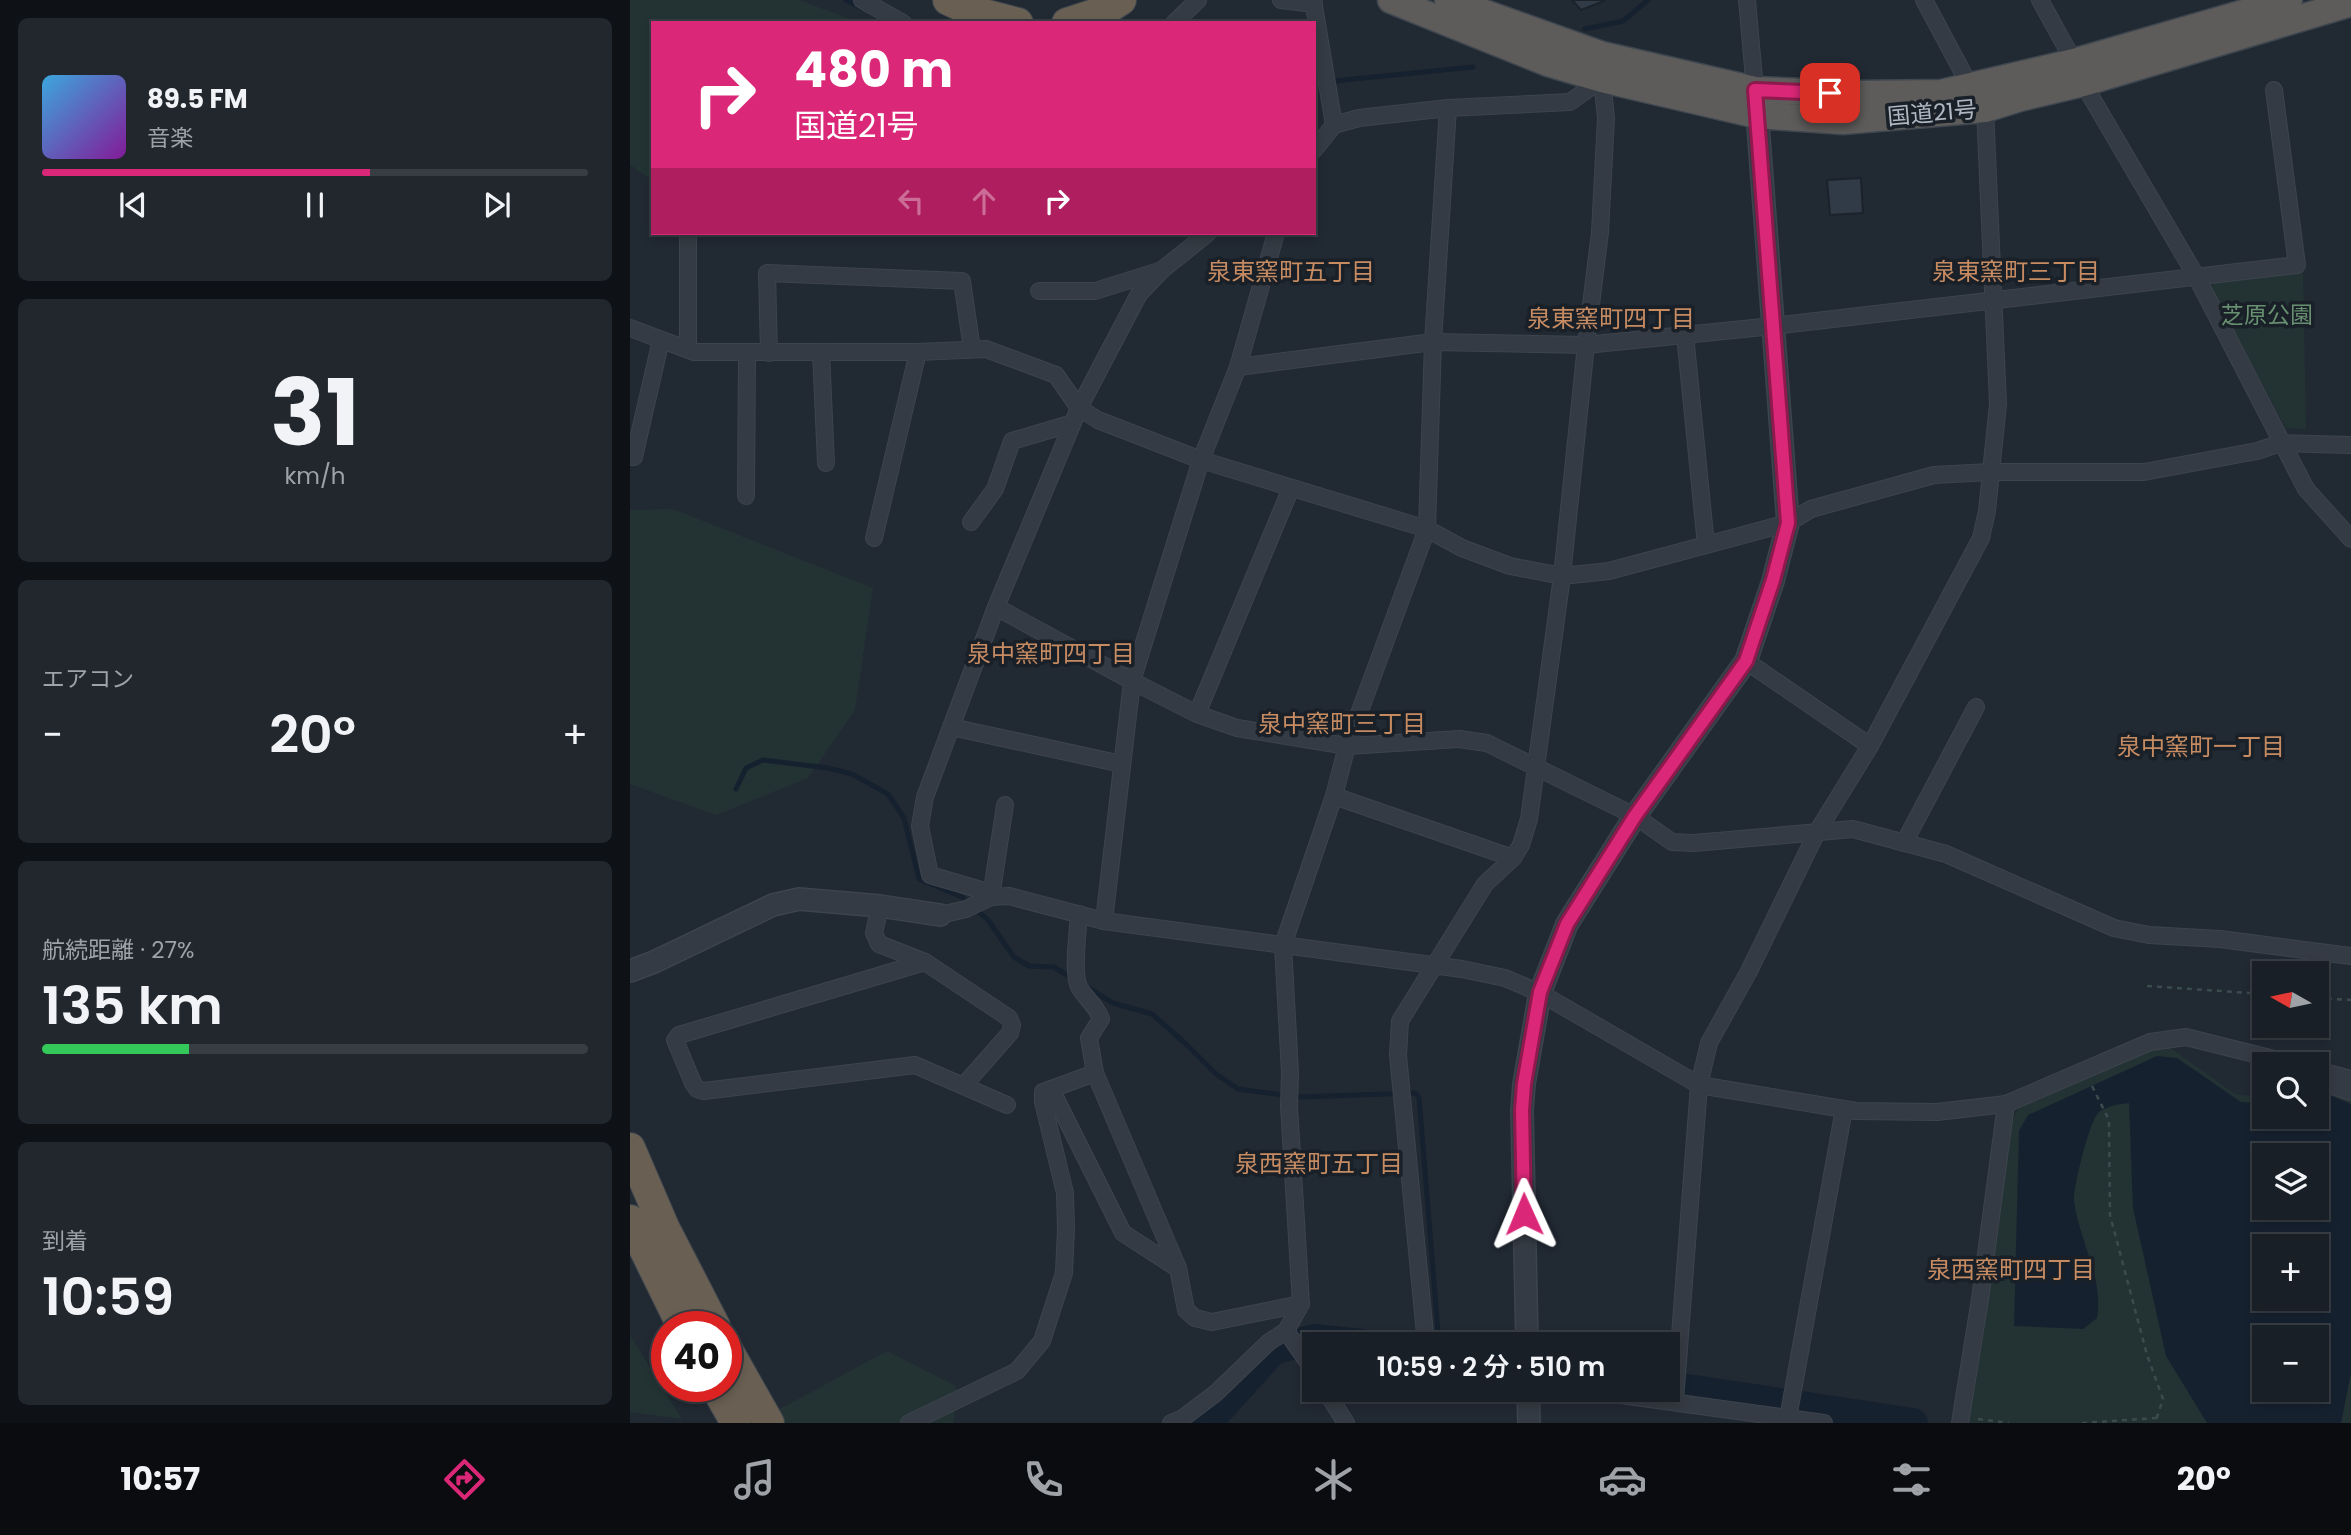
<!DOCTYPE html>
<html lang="ja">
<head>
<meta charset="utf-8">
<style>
	body { margin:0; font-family:Poppins,"Noto Sans JP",sans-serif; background:#22272e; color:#f1f3f6; height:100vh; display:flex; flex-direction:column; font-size:26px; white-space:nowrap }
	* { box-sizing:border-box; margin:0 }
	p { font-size:23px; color:#9fa2a7 }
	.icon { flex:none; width:38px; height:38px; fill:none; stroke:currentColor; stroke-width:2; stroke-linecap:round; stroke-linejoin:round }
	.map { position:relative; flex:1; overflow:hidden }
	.panel { display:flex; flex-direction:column; gap:18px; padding:18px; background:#0e1115; width:630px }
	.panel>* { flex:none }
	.banner { position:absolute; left:21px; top:21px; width:665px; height:214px; border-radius:0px; box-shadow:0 4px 10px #0003,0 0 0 2px #373d43; background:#db2777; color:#fff; overflow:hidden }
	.needle { width:46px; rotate:279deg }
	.fabs { position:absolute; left:1622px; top:961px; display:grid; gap:14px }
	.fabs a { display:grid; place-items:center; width:77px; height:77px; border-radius:0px; background:#191f26; box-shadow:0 4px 10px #0003,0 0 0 2px #373d43; font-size:35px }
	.speed { position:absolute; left:21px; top:1311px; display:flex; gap:14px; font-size:35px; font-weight:700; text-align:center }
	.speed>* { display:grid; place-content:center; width:91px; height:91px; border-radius:50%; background:#191f26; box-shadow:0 4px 10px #0003,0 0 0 2px #373d43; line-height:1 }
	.speed .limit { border:10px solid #d22; background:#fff; color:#111 }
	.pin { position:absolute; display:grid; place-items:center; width:60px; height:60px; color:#fff; margin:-30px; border-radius:14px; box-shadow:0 4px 10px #0006 }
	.me { position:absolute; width:77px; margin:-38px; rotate:359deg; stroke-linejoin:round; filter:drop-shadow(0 0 5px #0008) }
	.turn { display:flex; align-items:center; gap:24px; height:147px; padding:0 28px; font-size:32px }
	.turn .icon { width:91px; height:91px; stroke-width:2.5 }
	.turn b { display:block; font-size:49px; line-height:60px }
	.lanes { display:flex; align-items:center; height:66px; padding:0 28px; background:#0003; justify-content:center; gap:35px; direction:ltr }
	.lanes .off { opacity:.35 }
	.big { font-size:52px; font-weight:600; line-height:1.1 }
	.panel .card { flex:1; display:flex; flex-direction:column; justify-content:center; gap:10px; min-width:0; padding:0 24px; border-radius:10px; background:#22272e }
	.panel .dial { align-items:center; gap:0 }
	.dial b { font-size:91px; line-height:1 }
	.song { display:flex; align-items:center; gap:21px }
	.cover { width:84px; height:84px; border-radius:10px; background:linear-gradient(135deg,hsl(200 70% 55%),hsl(290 70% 35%)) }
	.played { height:7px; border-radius:4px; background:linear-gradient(90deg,#db2777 60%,#373d43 60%) }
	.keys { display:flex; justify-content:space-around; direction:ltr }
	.heat { display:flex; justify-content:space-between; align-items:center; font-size:38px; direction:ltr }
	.charge { height:10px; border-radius:5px; background:linear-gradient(90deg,#34c759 27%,#373d43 0) }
	.trip { position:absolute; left:672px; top:1332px; width:378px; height:70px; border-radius:0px; background:#191f26; box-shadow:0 4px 10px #0003,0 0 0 2px #373d43; font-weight:600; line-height:70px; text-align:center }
	.dock { display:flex; height:112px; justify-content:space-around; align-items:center; background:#0a0c0f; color:#9fa2a7 }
	.dock .icon { width:49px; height:49px }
	.dock .on { color:#db2777 }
	.dock b { font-size:32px; color:#f1f3f6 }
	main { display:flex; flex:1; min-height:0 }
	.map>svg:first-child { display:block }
</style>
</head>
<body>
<main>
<section class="panel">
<div class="card">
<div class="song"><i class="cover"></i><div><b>89.5 FM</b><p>音楽</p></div></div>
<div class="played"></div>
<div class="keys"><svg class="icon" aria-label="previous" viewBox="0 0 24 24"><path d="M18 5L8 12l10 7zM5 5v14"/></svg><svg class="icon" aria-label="pause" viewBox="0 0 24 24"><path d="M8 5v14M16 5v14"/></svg><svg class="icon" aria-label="next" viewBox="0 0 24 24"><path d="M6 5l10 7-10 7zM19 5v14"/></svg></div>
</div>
<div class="card dial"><b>31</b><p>km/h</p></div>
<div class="card"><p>エアコン</p>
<div class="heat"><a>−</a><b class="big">20°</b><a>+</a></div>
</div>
<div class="card"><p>航続距離 · 27%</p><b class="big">135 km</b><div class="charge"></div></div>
<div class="card"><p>到着</p><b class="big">10:59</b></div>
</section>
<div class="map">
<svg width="1721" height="1423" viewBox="0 0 1721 1423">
	<rect width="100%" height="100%" fill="#212933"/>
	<g fill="#233334" fill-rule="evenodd">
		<path d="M0,0H169L231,23H23V181L0,165Z"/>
		<path d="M1673,272L1676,429L1656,428L1581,289L1586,279Z"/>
		<path d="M43,509L243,588L225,710L178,778L86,815L0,784V510Z"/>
		<path d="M1539,1047L1605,1094L1634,1098V1116H1687V1082L1694,1080L1721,1088V1423H1336L1378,1131L1388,1109L1511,1052ZM1634,1155H1687V1208H1634ZM1634,1246H1687V1298H1634ZM1634,1337H1687V1390H1634Z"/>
		<path d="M0,1335L52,1419L0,1412Z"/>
		<path d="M257,1351L326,1386L324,1423H155L148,1410Z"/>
	</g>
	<path fill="#16212f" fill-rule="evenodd" d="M1527,1056L1547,1058L1611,1102L1634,1103V1116H1687V1090L1721,1104V1373L1711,1423H1577L1536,1356L1503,1208L1499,1103C1489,1104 1476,1106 1468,1113C1459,1123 1443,1188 1444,1201C1449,1240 1474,1278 1467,1318L1453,1329L1384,1326L1389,1131L1398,1115ZM1634,1155H1687V1208H1634ZM1634,1246H1687V1298H1634ZM1687,1337V1390H1634V1337Z"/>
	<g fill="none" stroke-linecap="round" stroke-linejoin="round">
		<g stroke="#16212f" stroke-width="5">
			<path d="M216,0L232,8"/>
			<path d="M955,29L993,21L1018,0"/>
			<path d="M684,83L843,67"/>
			<path d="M106,789L116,768L133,760L198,768L222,774L258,794L274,818L289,879L332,897L358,920L384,957L399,966L424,967L442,978"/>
			<path d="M457,987L483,1003L522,1014L555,1043L586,1074L608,1089L669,1097L785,1093L789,1097L809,1344"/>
		</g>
		<g stroke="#16212f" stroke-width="30">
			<path d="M1038,1386L1283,1423"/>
			<path d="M577,1423L643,1350L684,1339L731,1344"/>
		</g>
	</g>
	<g fill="#303b47" stroke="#1b222b" stroke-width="2">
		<path d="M942,0H974V1L951,10Z"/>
		<path d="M1231,178L1233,213L1200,215L1197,180Z"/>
	</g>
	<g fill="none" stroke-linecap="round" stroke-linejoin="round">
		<defs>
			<g id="minor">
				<path d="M232,0L273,23"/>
				<path d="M651,0L684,4"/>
				<path d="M683,0L704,125"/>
				<path d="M1117,0L1125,90"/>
				<path d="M1294,0L1340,86"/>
				<path d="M1410,0L1444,62L1453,83L1566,276L1676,489L1721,539"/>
				<path d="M544,23L568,0"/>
				<path d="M684,150L704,125L729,118L818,108L940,102L972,79L976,118L970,232L956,345L932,576L899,819L891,845L883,858L855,884L770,1021L768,1055L796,1344"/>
				<path d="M409,291H465L529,271"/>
				<path d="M0,328L64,352H288L356,349L426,375L449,408L468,420L571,460L797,529L832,548L880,566L932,576L979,571L1076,545L1158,523L1181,509L1304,475L1360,472H1514L1627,451L1651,443L1721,445"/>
				<path d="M1055,335L1076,545"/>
				<path d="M58,349V237"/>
				<path d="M191,352L196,463"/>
				<path d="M139,353L137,273L332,281L342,349"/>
				<path d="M608,367L803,342L956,345L1143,326L1667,265L1644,90"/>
				<path d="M0,457H4L31,340"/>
				<path d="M116,496L117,353"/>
				<path d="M341,522L365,489L382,441L443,423"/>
				<path d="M244,538L288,352"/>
				<path d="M366,607L502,681L567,714L607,728L717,746L829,739L857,743L1005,816L1042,842L1064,843L1223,829L1316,854L1484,928L1519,935L1590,939L1721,956"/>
				<path d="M1116,661L1240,746"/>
				<path d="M567,714L661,488"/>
				<path d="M321,727L492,764"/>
				<path d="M704,796L883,858"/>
				<path d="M1274,843L1346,707"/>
				<path d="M361,897L351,890L300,875L290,826L295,797L366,607L449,408L509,294L532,270L578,233"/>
				<path d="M361,897L375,805"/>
				<path d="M250,906L244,933L249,944L295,962L379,1018L382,1025L380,1033L335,1084"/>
				<path d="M449,914C448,932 442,972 449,987C456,999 466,1005 471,1019L459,1038L465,1073L548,1268L556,1310L565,1318L582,1322L671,1304"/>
				<path d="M310,915L336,909L361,897L379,896L474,921L832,969L875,978L910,993L1069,1085L1226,1111L1307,1112L1376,1104L1520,1042L1556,1037L1664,1064"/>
				<path d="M474,921L502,681L571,460L608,367L646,233"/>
				<path d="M295,962L49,1035L45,1040L63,1083L67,1089L74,1091L285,1065L377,1105"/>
				<path d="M1687,1070L1721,1079"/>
				<path d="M1698,1073L1699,1085L1721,1092"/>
				<path d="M421,1089L493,1233L547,1268"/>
				<path d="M656,1331L684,1371"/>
				<path d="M695,1390L716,1423"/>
				<path d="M954,1390L1194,1423"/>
				<path d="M1045,1401L1069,1085L1079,1043L1119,971L1187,832L1240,746L1351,538L1357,511L1368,404L1355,109"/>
				<path d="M1158,1418L1214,1109"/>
				<path d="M279,1423L387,1371L412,1341L434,1273L436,1229L435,1193L413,1102V1092L465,1073"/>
				<path d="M541,1423L553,1418L586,1393L639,1342L656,1331L671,1304L659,1106L660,1073L653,945L704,796L717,746L797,529L803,342L818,108"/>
				<path d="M1330,1423L1350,1299L1376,1104"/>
			</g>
			<g id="tertiary">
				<path d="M0,971L24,962L143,905L169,899L250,906L310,915"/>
				<path d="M897,1344L892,1110L894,1084L910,993L937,924L1005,816L1116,661L1143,581L1158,523L1126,99"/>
				<path d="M898,1390L899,1423"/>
			</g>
			<g id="trunk">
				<path d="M761,0L918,63L972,79L1127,115L1213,121L1355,109L1390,98L1453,83L1721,3"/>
				<path d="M818,0L972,55L1125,90L1225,94L1311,93L1444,62L1659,0"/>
			</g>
			<g id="motorway">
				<path d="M318,0L342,11L388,23"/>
				<path d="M437,23L474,11L491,0"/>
				<path d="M0,1148L34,1227L85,1326"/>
				<path d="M0,1220L52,1326"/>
				<path d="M96,1347L139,1423"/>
				<path d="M85,1386L106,1423"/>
			</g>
		</defs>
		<use href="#minor" stroke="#3d444e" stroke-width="18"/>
		<use href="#tertiary" stroke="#3d444e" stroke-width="24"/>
		<use href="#trunk" stroke="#3e464f" stroke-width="29"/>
		<use href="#motorway" stroke="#3e464f" stroke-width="32"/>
		<g stroke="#3b4c4d" stroke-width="2.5" stroke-dasharray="5 5" stroke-linecap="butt">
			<path d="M1517,986L1634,994"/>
			<path d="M1687,998L1721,1000"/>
			<path d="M1462,1086L1479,1120L1480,1215L1517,1355L1533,1399L1525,1423"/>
			<path d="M1348,1419L1379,1423"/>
			<path d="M1452,1423L1527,1418"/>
		</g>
		<use href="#minor" stroke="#343b44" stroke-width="16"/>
		<use href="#tertiary" stroke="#343b44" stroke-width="21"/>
		<use href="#trunk" stroke="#5e5c5b" stroke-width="26"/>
		<use href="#motorway" stroke="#695f52" stroke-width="30"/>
	</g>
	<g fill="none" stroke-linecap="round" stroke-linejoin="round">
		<defs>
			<path id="route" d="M894,1214L892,1110L894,1084L910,992L937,924L1005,816L1116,661L1143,580L1158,523L1125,90L1200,93"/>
		</defs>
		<use href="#route" stroke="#8e194d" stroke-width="18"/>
		<use href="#route" stroke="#db2777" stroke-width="12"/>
	</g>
	<g text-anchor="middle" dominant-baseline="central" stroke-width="7" stroke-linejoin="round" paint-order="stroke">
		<g font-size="23" fill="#aeb6c1" stroke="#192028">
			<text transform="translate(1302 113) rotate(-5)">国道21号</text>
		</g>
		<g font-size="23" fill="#688f70" stroke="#192028">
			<text x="1637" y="315">芝原公園</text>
		</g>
		<g font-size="24" fill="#c78b62" stroke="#192028">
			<text x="661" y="271">泉東窯町五丁目</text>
			<text x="1386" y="271">泉東窯町三丁目</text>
			<text x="981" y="318">泉東窯町四丁目</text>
			<text x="421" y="653">泉中窯町四丁目</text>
			<text x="712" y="723">泉中窯町三丁目</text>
			<text x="1571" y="746">泉中窯町一丁目</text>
			<text x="689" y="1163">泉西窯町五丁目</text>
			<text x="1381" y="1269">泉西窯町四丁目</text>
		</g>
	</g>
</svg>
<div class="fabs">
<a><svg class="needle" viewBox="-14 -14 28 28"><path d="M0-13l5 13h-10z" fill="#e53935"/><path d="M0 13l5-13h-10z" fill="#9fa2a7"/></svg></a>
<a><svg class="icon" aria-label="search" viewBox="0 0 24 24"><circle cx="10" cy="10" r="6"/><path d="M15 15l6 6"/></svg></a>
<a><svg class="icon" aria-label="layers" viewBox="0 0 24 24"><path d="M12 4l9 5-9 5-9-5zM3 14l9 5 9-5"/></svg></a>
<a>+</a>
<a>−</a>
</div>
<div class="speed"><div class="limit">40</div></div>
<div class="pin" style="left:1200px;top:93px;background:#d93025"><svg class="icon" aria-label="arrive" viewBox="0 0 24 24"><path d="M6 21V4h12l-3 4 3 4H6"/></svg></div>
<svg class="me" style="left:894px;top:1214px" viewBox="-20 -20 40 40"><path d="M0-17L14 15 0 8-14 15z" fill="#db2777" stroke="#fff" stroke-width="4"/></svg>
<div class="trip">10:59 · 2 分 · 510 m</div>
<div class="banner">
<div class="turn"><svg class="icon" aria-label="right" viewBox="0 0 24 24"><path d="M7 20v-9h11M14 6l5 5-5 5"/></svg><div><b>480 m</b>国道21号</div></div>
<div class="lanes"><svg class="icon off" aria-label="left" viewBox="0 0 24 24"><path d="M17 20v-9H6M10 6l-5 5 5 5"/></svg><svg class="icon off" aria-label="ahead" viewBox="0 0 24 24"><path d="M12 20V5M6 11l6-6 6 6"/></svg><svg class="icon" aria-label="right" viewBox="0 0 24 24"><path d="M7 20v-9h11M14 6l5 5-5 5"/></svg></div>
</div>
</div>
</main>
<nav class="dock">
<b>10:57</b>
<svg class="icon on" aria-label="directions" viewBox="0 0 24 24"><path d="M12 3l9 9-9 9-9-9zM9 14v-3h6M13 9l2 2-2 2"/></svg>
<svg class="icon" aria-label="music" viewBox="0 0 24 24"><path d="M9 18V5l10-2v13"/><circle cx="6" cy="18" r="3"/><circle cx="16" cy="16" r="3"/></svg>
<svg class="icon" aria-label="phone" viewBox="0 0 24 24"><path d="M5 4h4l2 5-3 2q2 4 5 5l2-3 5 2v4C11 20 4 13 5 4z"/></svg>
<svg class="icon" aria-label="climate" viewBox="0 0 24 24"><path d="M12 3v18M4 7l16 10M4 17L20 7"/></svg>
<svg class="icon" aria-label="car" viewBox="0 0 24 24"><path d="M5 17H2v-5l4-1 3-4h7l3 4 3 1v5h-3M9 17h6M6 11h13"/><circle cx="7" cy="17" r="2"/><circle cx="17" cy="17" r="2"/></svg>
<svg class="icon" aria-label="filters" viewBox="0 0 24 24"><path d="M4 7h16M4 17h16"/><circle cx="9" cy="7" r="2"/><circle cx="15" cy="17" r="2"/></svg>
<b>20°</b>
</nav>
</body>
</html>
